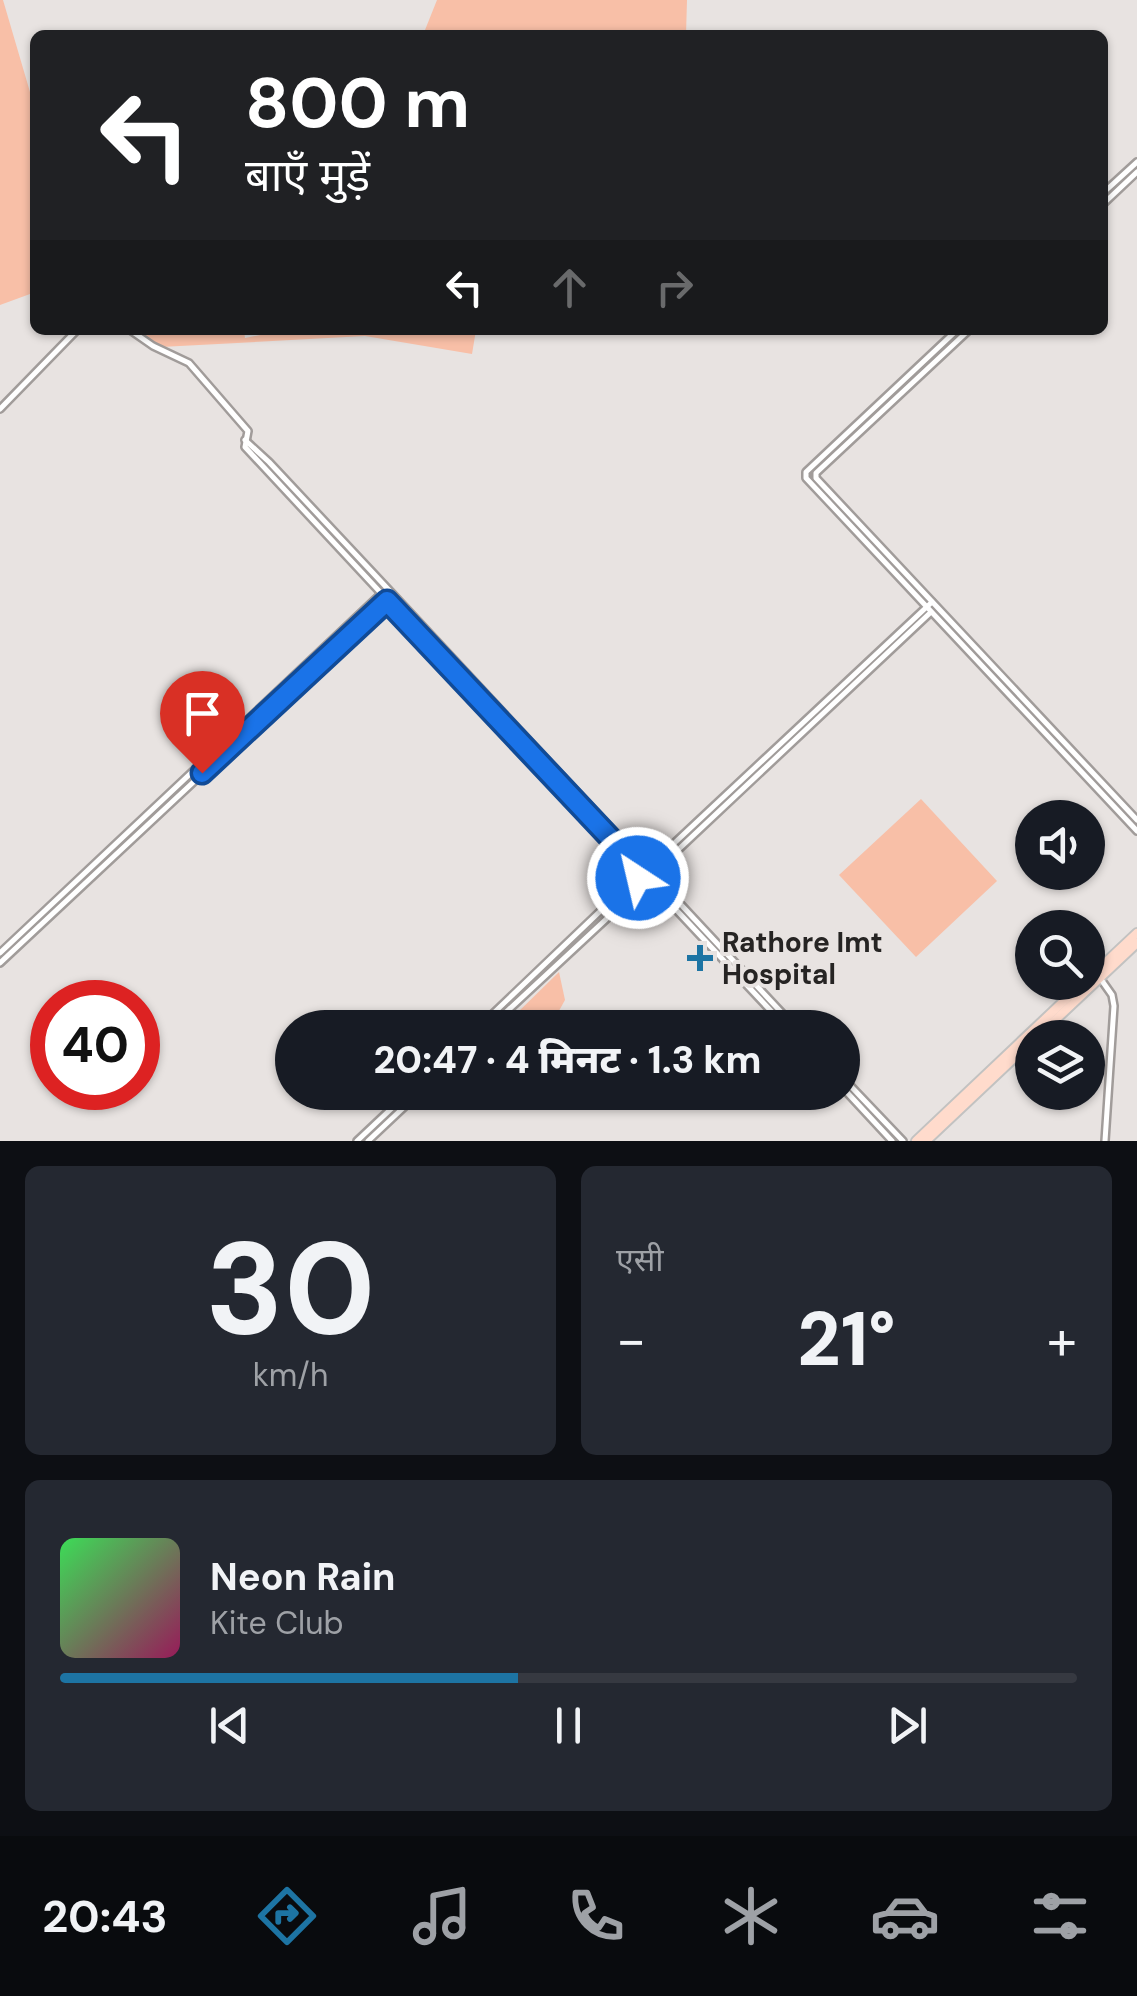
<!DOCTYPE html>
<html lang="hi">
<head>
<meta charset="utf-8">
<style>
	body { margin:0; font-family:"DM Sans","Noto Sans Devanagari",sans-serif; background:#242831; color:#f1f3f6; height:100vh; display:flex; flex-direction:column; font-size:38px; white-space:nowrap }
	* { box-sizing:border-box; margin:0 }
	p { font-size:32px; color:#9ea1a6 }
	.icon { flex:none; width:55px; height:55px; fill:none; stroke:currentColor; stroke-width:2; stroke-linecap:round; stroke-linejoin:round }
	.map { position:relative; height:1141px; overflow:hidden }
	.side { display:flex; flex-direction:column; gap:25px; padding:25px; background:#0d0f14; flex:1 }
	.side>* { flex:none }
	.guide { position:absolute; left:30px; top:30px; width:1078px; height:305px; border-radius:15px; box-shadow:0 2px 8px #0004; background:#202124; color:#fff; overflow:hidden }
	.buttons { position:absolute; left:1015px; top:800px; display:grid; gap:20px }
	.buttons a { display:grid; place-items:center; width:90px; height:90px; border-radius:50%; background:#171b24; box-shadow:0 2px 8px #0004; font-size:50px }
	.speed { position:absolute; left:30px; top:980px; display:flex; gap:20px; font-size:50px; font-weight:700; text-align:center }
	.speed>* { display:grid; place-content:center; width:130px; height:130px; border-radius:50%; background:#171b24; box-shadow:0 2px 8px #0004; line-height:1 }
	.speed .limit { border:15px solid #d22; background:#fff; color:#111 }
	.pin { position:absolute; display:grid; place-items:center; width:85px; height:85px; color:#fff; margin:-102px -42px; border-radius:50% 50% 50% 0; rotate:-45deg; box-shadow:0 0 10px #0007 }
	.pin .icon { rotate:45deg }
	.me { position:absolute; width:110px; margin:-55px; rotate:325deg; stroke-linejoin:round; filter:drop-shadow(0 0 8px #0008) }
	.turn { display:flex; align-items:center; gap:35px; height:210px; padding:0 50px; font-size:45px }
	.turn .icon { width:130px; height:130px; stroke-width:2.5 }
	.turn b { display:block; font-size:70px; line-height:85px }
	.lanes { display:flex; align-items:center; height:95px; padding:0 50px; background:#0003; justify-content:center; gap:50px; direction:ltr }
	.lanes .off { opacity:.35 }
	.big { font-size:75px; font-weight:800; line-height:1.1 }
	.side .tile { flex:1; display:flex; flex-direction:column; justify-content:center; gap:15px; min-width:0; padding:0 35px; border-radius:15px; background:#242831 }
	.side .dial { align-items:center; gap:0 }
	.dial b { font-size:130px; line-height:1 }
	.song { display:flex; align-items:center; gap:30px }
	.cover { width:120px; height:120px; border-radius:15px; background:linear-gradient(135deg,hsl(130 70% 55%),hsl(330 70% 35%)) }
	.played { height:10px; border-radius:5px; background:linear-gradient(90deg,#1d74a3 45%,#363941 45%) }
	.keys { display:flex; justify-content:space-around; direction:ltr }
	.heat { display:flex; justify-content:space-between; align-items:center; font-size:55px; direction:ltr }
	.side .tiles { flex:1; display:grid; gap:25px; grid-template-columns:1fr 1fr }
	.tile:last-child { grid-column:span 2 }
	.trip { position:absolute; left:275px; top:1010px; width:585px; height:100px; border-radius:50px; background:#171b24; box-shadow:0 2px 8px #0004; font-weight:800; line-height:100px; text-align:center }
	.tab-bar { display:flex; height:160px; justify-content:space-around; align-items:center; background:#090b0e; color:#9ea1a6 }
	.tab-bar .icon { width:70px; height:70px }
	.tab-bar .on { color:#1d74a3 }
	.tab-bar b { font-size:45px; color:#f1f3f6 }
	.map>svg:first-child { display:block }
</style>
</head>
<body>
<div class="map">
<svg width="1137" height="1141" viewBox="0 0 1137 1141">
	<rect width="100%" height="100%" fill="#e8e3e1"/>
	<g fill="#f8bfa7">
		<path d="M0,0H3L30,92L35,99V296L30,294L0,305Z"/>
		<path d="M437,0H687L686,35H423Z"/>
		<path d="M119,330H244L245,338L286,330H476L472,354L365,336L161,347Z"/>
		<path d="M921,799L997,881L916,957L839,875Z"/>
		<path d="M559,972L565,1000L550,1027H526L515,1015Z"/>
	</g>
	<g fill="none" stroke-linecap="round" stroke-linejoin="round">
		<defs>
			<g id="minor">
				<path d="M1102,194L1137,162"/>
				<path d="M1102,205L1137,172"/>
				<path d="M130,330L153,346L189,363L248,431L245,447L638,869"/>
				<path d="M957,330L806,472V478L1137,831"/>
				<path d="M969,330L816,473V478L1137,820"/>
				<path d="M0,409L77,330"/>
				<path d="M245,440L269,462L373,573L644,864"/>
				<circle cx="648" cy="874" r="11"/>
				<path d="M652,864L932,602"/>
				<path d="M658,871L664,863L931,612"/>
				<path d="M657,879L796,1028"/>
				<path d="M652,884L787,1028"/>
				<path d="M0,953L380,595"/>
				<path d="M0,963L387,601"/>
				<path d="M1100,978L1112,995L1114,1006L1105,1141"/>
				<path d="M478,1028L637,876"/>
				<path d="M489,1028L644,884"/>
				<path d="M842,1077L903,1141"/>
				<path d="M842,1087L892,1141"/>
				<path d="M357,1141L409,1092"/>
				<path d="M368,1141L420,1092"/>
			</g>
			<g id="major">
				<path d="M1088,979L1137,933"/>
				<path d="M1036,1038L1137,943"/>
				<path d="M916,1141L1084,982"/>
				<path d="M926,1141L1032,1041"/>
			</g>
		</defs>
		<use href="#minor" stroke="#a19c9a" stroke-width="10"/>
		<use href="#major" stroke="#c2c2c1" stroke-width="12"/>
		<use href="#minor" stroke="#fff" stroke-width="5"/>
		<use href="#major" stroke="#ffdbcc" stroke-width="8"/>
	</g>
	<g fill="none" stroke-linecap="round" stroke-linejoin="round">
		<defs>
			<path id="route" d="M202,773L387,601L630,859L638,870V878"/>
		</defs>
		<use href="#route" stroke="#114b97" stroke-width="25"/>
		<use href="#route" stroke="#1a73e8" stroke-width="18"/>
	</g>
	<path fill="#1d74a3" stroke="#e8e3e1" stroke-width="4" d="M695 943h10v10h10v10h-10v10h-10v-10h-10v-10h10z"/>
	<g text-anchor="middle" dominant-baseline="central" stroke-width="8" stroke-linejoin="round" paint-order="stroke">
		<g font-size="28" font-weight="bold" fill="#262423" stroke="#e8e3e1" text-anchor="start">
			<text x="722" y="942">Rathore Imt<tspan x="722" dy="32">Hospital</tspan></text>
		</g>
	</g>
</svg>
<div class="buttons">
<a><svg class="icon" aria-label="sound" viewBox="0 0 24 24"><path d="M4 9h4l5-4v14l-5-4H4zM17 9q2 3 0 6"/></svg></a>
<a><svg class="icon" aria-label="search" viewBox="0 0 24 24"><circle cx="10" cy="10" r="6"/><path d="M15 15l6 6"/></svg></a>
<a><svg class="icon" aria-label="layers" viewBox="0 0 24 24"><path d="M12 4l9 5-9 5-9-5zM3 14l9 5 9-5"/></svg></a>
</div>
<div class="speed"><div class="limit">40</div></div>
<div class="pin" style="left:202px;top:773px;background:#d93025"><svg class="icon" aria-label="arrive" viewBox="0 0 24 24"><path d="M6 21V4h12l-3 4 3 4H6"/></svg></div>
<svg class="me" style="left:638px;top:878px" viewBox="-20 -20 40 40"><circle r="17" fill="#1a73e8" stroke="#fff" stroke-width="3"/><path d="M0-11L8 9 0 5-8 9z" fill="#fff"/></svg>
<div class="trip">20:47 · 4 मिनट · 1.3 km</div>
<div class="guide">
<div class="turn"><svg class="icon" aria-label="left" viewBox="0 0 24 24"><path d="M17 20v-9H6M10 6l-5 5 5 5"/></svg><div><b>800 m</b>बाएँ मुड़ें</div></div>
<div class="lanes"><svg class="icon" aria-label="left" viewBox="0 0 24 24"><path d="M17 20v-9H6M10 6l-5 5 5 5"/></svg><svg class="icon off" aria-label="ahead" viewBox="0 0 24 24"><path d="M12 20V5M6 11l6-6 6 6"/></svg><svg class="icon off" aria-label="right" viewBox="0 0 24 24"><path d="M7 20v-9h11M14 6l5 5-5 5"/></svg></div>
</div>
</div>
<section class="side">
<div class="tiles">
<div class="tile dial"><b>30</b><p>km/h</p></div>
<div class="tile"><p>एसी</p>
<div class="heat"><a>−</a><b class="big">21°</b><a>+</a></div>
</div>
<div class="tile">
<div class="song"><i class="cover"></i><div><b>Neon Rain</b><p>Kite Club</p></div></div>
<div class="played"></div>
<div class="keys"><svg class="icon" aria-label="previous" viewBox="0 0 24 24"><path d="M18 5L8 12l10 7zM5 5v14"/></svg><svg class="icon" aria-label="pause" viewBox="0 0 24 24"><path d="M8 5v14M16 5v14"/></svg><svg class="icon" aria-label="next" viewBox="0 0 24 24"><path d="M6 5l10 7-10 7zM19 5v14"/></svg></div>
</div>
</div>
</section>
<nav class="tab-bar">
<b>20:43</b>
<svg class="icon on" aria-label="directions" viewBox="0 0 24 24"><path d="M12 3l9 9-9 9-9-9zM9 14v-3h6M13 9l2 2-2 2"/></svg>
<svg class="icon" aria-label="music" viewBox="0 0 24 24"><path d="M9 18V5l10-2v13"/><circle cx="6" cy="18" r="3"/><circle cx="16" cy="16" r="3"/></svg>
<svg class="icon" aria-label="phone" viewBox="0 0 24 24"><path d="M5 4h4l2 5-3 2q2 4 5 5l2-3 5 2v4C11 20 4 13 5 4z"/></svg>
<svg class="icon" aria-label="climate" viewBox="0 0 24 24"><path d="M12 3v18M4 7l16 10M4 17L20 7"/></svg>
<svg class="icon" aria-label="car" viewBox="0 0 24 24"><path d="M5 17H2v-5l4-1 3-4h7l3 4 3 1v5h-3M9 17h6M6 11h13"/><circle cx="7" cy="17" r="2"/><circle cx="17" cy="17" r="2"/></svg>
<svg class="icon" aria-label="filters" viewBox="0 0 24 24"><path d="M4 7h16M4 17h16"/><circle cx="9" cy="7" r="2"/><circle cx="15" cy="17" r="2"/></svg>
</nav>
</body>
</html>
